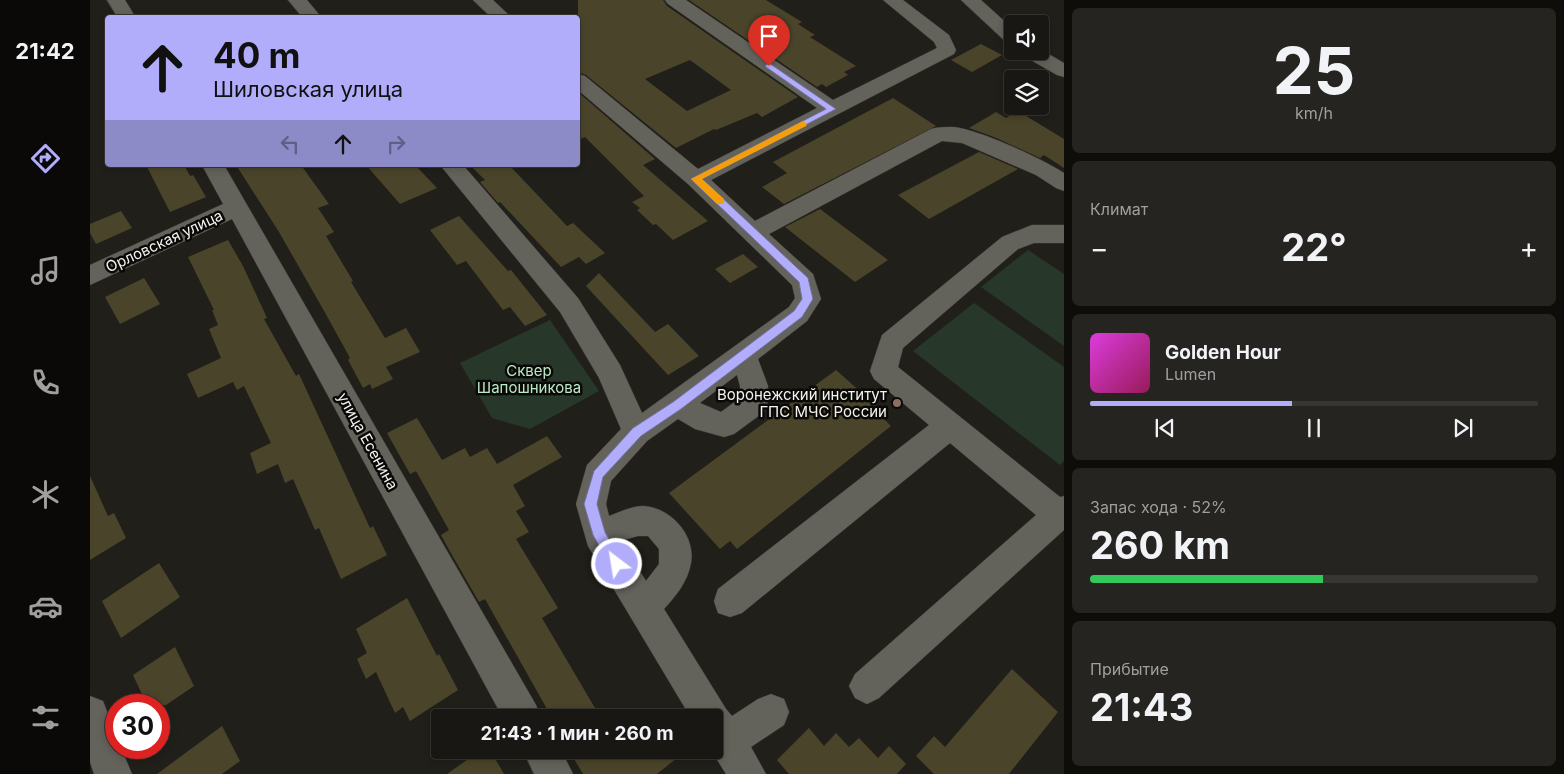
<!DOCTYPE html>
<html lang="ru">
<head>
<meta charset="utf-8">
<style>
	body { margin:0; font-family:Inter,sans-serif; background:#262421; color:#f1f3f6; height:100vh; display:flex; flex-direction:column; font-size:19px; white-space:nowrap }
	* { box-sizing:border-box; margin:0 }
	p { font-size:16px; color:#9f9fa0 }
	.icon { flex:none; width:28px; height:28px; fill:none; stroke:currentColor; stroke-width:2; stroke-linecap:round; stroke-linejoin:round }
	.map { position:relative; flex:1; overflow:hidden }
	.drawer { display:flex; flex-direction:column; gap:8px; padding:8px; background:#0e0d0a; width:500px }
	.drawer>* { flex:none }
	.hud { position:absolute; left:15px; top:15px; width:475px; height:152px; border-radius:5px; box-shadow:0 2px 8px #0003,0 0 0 1px #373633; background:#b1adfa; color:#111; overflow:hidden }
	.buttons { position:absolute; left:914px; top:15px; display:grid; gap:10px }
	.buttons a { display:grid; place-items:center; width:45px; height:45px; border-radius:5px; background:#191713; box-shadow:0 2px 8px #0003,0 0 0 1px #373633; font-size:25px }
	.speed { position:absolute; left:15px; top:694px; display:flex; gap:10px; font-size:25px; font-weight:700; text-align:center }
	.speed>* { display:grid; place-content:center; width:65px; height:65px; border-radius:50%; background:#191713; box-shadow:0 2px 8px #0003,0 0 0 1px #373633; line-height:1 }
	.speed .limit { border:8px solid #d22; background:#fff; color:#111 }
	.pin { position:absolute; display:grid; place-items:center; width:42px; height:42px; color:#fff; margin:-51px -21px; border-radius:50% 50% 50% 0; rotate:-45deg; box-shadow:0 0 5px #0007 }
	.pin .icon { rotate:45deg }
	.me { position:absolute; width:55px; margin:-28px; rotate:329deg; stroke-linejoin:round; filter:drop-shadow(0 0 4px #0008) }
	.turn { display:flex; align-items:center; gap:18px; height:105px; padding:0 25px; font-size:22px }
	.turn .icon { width:65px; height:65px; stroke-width:2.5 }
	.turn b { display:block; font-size:35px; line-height:42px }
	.lanes { display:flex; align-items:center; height:48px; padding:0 25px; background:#0003; justify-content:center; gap:25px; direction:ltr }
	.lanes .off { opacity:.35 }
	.big { font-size:38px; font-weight:700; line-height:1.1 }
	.drawer .widget { flex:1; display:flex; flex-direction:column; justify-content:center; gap:8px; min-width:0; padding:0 18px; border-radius:8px; background:#262421 }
	.drawer .dial { align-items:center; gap:0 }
	.dial b { font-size:65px; line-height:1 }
	.song { display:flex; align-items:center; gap:15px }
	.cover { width:60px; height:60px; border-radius:8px; background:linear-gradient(135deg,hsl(300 70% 55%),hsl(330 70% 35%)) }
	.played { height:5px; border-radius:2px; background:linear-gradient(90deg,#b1adfa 45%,#373633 45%) }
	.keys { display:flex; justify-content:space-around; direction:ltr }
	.heat { display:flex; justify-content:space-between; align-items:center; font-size:28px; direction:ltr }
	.charge { height:8px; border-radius:4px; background:linear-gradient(90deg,#34c759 52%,#373633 0) }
	.trip { position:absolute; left:341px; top:709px; width:292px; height:50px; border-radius:5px; background:#191713; box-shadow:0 2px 8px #0003,0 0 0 1px #373633; font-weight:700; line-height:50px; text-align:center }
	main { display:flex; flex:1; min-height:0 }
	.tab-bar { display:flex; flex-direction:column; width:90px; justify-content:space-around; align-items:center; background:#0a0908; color:#9f9fa0 }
	.tab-bar .icon { width:35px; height:35px }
	.tab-bar .active { color:#b1adfa }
	.tab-bar b { font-size:22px; color:#f1f3f6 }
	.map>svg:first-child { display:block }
</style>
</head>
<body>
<main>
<nav class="tab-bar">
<b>21:42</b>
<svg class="icon active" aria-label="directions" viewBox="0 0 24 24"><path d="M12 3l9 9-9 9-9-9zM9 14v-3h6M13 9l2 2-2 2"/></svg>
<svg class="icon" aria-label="music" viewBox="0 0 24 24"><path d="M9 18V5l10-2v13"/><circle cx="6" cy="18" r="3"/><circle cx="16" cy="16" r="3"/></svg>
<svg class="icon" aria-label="phone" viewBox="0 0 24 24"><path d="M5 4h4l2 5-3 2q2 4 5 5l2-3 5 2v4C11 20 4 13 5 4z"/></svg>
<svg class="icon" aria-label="climate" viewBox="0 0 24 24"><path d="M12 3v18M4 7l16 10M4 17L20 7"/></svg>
<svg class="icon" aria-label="car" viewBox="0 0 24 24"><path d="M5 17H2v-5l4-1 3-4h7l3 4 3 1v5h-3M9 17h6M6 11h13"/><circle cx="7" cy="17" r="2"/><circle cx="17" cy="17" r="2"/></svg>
<svg class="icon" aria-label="filters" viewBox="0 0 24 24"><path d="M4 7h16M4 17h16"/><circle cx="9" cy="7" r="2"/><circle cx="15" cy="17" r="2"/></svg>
</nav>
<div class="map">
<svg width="974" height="774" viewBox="0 0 974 774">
	<rect width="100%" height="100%" fill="#211f19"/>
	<g fill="#27382b">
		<path d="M938,250L974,274V346L891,287Z"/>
		<path d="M884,303L974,367V461L970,465L823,351Z"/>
		<path d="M460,320L509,391L440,429L402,418L370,363Z"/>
	</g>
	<g fill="#4a442a" fill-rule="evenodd">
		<path d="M488,0H573L577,6L708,97L672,117L667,113L626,130L624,129L586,148L496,75L488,72ZM600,60L641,90L597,111L555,79Z"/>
		<path d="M599,0H676L712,22L708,24L725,35L720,37L766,66L754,72L758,75L736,87L732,84L727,87Z"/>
		<path d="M891,44L912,55L882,72L861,60Z"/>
		<path d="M488,92L565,159L553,165L618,221L583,240L566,224L563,225L547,210L550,208L542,202L554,196L495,137L488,140Z"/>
		<path d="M803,98L846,126L694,204L672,187L697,173L683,162Z"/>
		<path d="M928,111L974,139V168L954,155L950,158L904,137L879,128L906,112L916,118Z"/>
		<path d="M889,152L928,169L839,219L808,195Z"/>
		<path d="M56,165H94L100,176L103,175L116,197L80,212Z"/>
		<path d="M146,165H211L239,204L228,208L244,232L236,236L263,281L261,282L295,338L316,328L330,352L296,367L303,379L282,389L280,384L273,388L258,360L260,358L233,309L189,232Z"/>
		<path d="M276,165H325L347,188L310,204Z"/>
		<path d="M380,165H419L477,226L483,223L515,253L496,264L489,257L471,267L410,202L408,203L390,182L395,180Z"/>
		<path d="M730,209L798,260L765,282L695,227Z"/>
		<path d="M31,211L42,228L6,244L0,233V224Z"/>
		<path d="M369,216L418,271L421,270L457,315L435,326L420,307L413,310L376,261L367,265L340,230Z"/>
		<path d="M138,240L153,266L177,318L174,319L206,376L209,374L280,528L283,526L297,555L251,579L229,528L225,530L203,479L195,483L188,464L167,474L160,453L181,443L154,386L147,390L143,382L108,398L97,374L131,358L119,329L128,325L122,310H124L98,257Z"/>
		<path d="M653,254L668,267L640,283L625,269Z"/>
		<path d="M509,273L565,332L578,324L609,356L578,375L496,286Z"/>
		<path d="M54,278L70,304L30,324L15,297Z"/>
		<path d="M746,370L798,416L794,419L801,426L647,549L640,541L630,549L579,493Z"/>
		<path d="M327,418L352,460L375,448L380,457L397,448L407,464L457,436L472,457L423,485L435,506L426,511L439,532L426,539L468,608L452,618L505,708L490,718H462L395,599L389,602L358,548L351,535L359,530L326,471L320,474L297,433Z"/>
		<path d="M0,476L18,516L24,513L36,538L0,560Z"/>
		<path d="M69,563L90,597L31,638L12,601Z"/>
		<path d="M317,598L347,656L349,654L368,690L320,721L313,707L305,713L286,672L276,679L267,659L277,653L266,629Z"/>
		<path d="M85,647L104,686L76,705H57L43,675Z"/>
		<path d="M922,669L968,712L919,774H844L826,756L844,736L855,747Z"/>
		<path d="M132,726L150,761L132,774H67Z"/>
		<path d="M719,728L734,746L746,733L759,747L769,738L788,758L799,746L816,764L807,774H699L687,760Z"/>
		<path d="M391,750H400L414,774H357Z"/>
		<path d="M493,750H597L567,774H493L483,757Z"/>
	</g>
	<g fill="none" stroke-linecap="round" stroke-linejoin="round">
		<defs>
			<g id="minor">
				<path d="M17,0H35L46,18H28Z"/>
				<path d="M198,0H217L232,18H213Z"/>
				<path d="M383,0H403L422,18H402Z"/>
				<path d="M575,0H596L743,100L847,48L844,42L793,0H813L859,35L866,50L864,54L621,180L665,221L841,129C848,127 856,127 863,127C888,129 953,159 974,173V191L966,188L946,175L872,143L852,141L679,234L723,274L731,299L717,321L668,359L678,386V404L674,412L644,434L634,437L605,429L588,419L557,441L521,481L516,504L519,516C530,512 542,506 553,506C580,507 606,535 601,563C598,581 586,596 574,609L636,709L642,716L668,699L681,694L694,699L699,712L694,725L661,747L676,774H636L621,750H625V718H601L498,546L486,504L497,465L531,429L509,378L470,312L350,165H373L488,298L530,365L552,413L699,307L705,298L702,285L598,184L488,90V74L495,76L608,169L727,108L578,4ZM647,375L650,386V398L631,412L610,403ZM548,536H558L569,549V564L556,581L531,541Z"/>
				<path d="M871,0H891L922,28V42L915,41Z"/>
				<path d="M950,49L974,63V77L967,75L932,55L930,51H950Z"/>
				<path d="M112,165H134L446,705L451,718H413L142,219L0,285V265L133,204Z"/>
				<path d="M942,225H974V243H944L928,249L813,348L808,367L970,497L974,496V530L789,698L777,704L765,698L759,686L765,674L946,515L860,443L652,613L640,617L628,613L624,601L628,589L839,425L784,379L780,371L792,335L912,237Z"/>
				<path d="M0,696L13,701L26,735V748H31L42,774H4L0,762Z"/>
				<path d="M433,750H471L483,774H444Z"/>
			</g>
		</defs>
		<use href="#minor" stroke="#3d3c38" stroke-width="1"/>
		<use href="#minor" fill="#63625b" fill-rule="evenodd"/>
	</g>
	<path fill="#b1adfa" stroke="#7370a2" d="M679,63L746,109L612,179L718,278L723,299L712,317L591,409L551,436L513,477L507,504L515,532L533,564L531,568L527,570L522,568L503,535L494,504L504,471L543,428L583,402L704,311L712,299L709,282L601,179L736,109L676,67L675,66Z"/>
	<path fill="#f59e0b" d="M713,121L717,124L716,126L612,179L634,199V204H627L601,179Z"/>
	<circle fill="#8d6e63" stroke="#0a0907" stroke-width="2" cx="807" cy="403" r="5"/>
	<g text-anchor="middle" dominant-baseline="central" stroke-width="5" stroke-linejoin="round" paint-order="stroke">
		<g font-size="15" fill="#f4f3ef" stroke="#0a0907">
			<text transform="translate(74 241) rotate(-25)">Орловская улица</text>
			<text transform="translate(278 441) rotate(61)">улица Есенина</text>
		</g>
		<g font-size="15" fill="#b9e9c4" stroke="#0a0907">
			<text x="439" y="370">Сквер<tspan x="439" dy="17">Шапошникова</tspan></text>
		</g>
		<g font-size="15" fill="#f4f3ef" stroke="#0a0907" text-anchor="end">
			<text x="797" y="394">Воронежский институт<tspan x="797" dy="17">ГПС МЧС России</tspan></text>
		</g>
	</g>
</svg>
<div class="buttons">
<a><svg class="icon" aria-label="sound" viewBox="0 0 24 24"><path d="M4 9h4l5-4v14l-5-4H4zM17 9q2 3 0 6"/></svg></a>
<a><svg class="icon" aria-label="layers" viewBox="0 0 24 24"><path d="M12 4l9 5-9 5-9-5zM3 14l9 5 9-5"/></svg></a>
</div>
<div class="speed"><div class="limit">30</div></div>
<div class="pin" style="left:679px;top:66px;background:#d93025"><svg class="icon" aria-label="arrive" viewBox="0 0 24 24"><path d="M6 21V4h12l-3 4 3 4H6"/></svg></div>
<svg class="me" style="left:527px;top:564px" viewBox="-20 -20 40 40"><circle r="17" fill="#b1adfa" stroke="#fff" stroke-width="3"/><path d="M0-11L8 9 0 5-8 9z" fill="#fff"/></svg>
<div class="trip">21:43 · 1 мин · 260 m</div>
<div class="hud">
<div class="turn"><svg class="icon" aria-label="ahead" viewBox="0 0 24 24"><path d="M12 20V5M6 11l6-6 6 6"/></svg><div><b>40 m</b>Шиловская улица</div></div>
<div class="lanes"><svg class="icon off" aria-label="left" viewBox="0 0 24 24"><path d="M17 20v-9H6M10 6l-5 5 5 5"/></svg><svg class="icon" aria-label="ahead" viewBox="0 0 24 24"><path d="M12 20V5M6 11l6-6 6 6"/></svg><svg class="icon off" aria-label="right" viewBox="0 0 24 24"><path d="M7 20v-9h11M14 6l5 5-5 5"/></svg></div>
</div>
</div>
<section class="drawer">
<div class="widget dial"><b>25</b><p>km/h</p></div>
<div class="widget"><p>Климат</p>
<div class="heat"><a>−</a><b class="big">22°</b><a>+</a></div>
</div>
<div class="widget">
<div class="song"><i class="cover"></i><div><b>Golden Hour</b><p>Lumen</p></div></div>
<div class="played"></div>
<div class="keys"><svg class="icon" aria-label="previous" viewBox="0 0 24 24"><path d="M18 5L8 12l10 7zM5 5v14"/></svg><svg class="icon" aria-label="pause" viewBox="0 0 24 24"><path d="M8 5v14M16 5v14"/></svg><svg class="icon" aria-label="next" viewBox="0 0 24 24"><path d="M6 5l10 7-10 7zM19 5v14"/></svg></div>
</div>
<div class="widget"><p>Запас хода · 52%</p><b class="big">260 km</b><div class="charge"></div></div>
<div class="widget"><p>Прибытие</p><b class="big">21:43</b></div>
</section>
</main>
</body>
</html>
